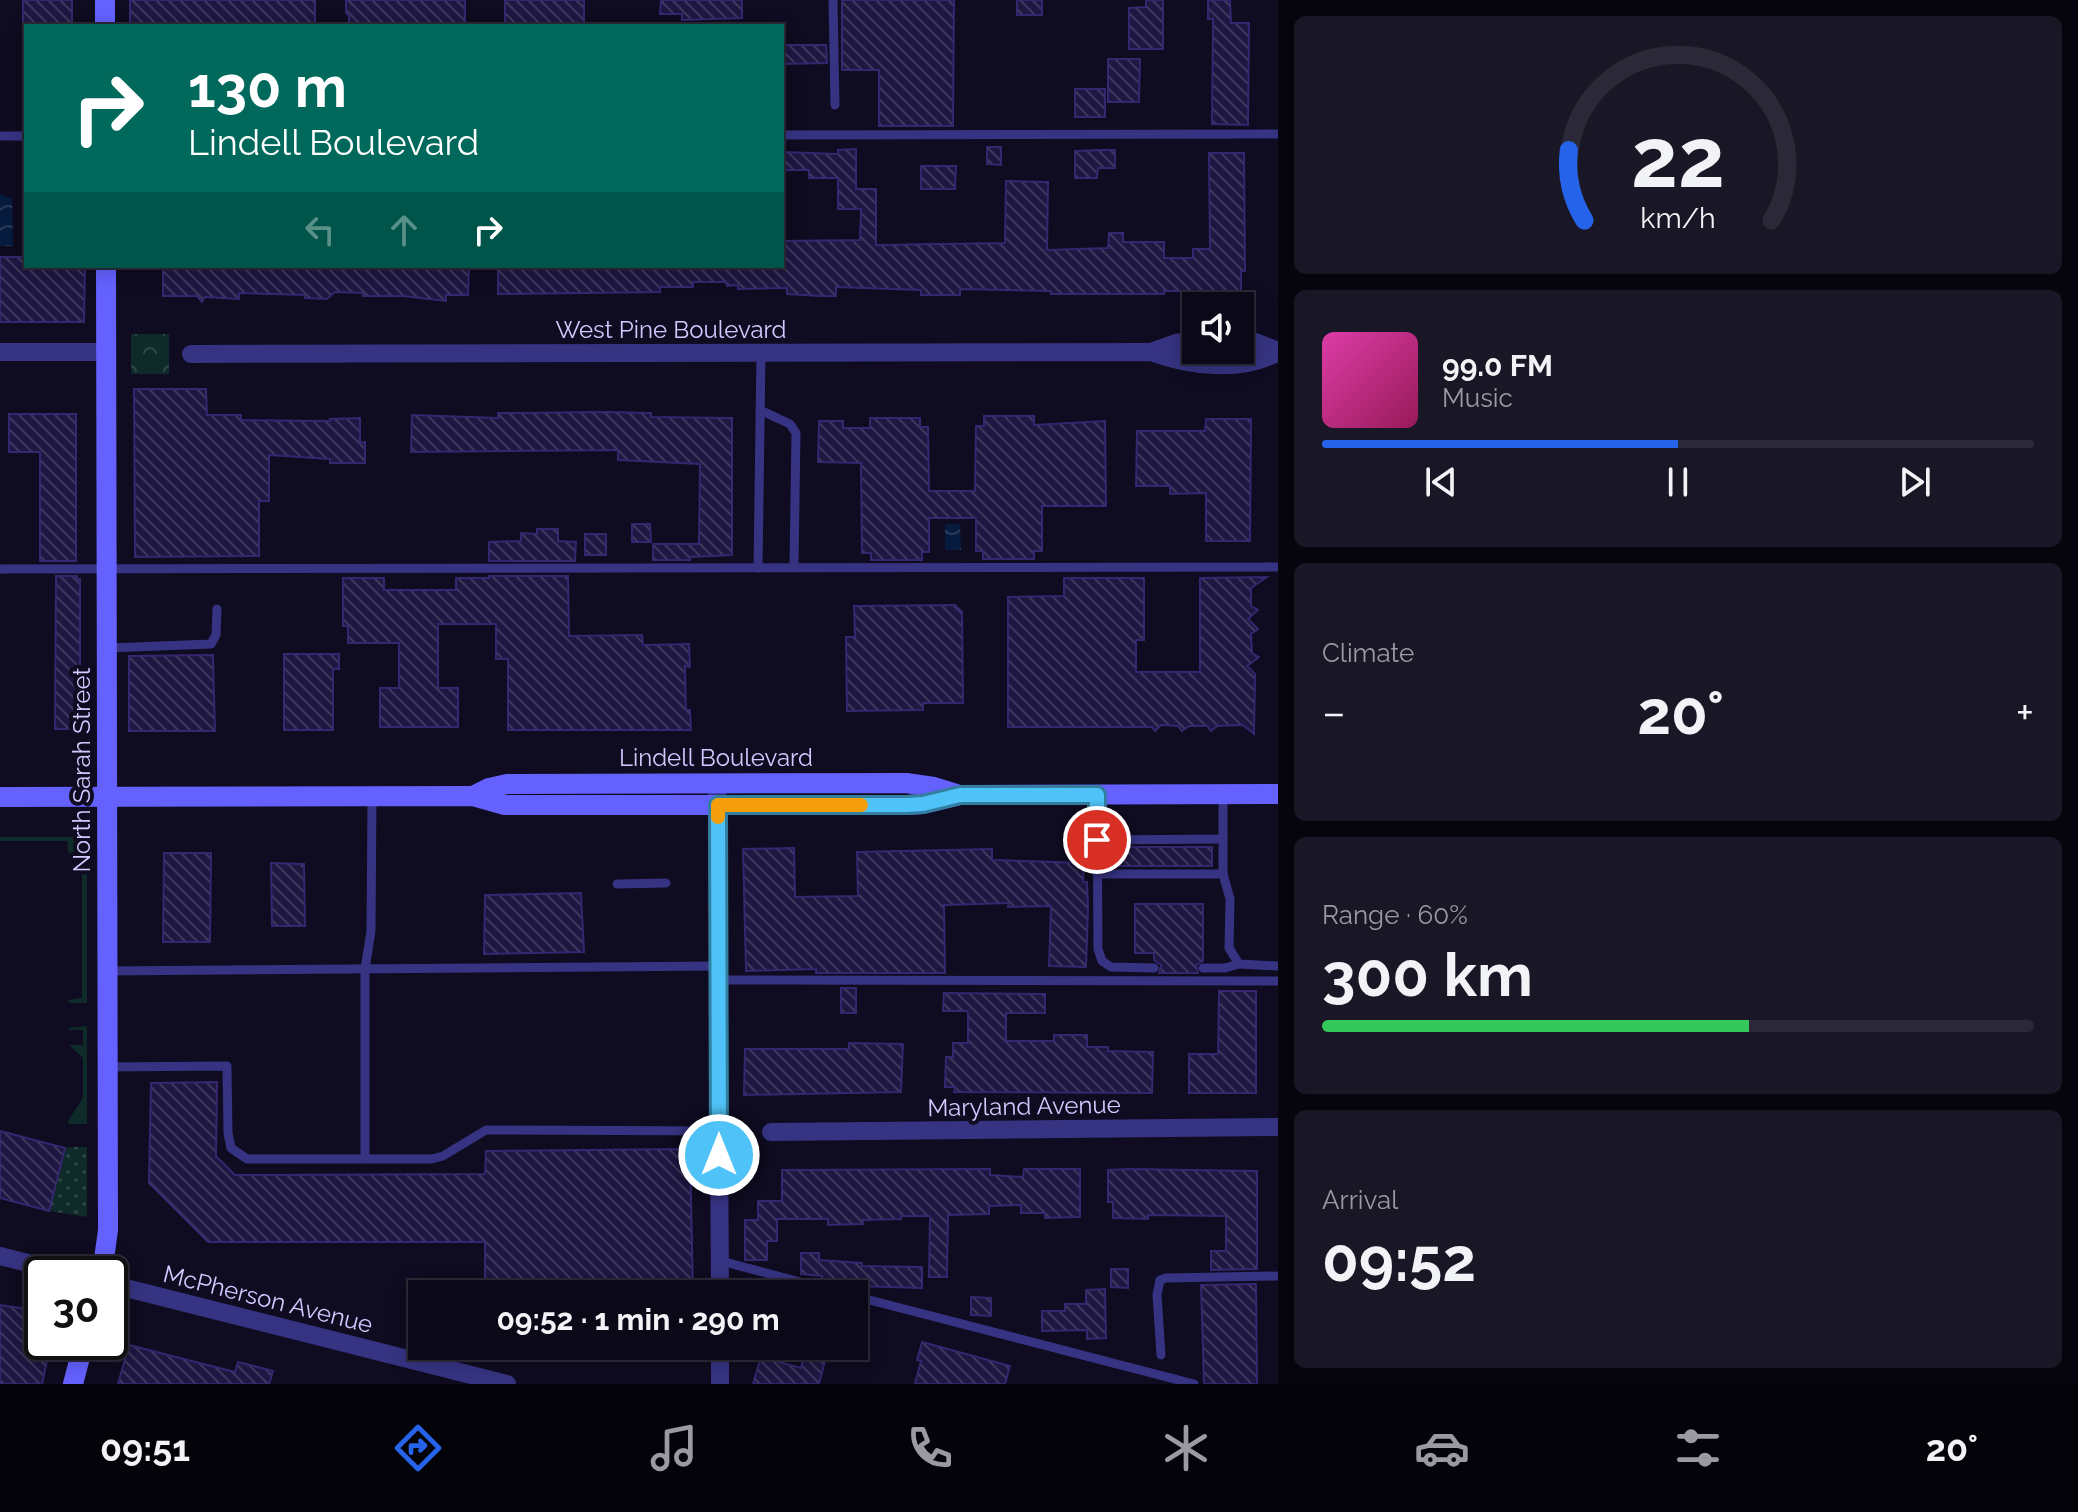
<!DOCTYPE html>
<html lang="en">
<head>
<meta charset="utf-8">
<style>
	body { margin:0; font-family:Raleway,sans-serif; background:#191625; color:#f1f3f6; height:100vh; display:flex; flex-direction:column; font-size:30px; white-space:nowrap }
	* { box-sizing:border-box; margin:0 }
	p { font-size:26px; color:#9a9aa2 }
	.icon { flex:none; width:44px; height:44px; fill:none; stroke:currentColor; stroke-width:2; stroke-linecap:round; stroke-linejoin:round }
	.map { position:relative; flex:1; overflow:hidden }
	.sheet { display:flex; flex-direction:column; gap:16px; padding:16px; background:#06040d; width:800px }
	.sheet>* { flex:none }
	.banner { position:absolute; left:24px; top:24px; width:760px; height:244px; border-radius:0px; box-shadow:0 4px 20px #0003,0 0 0 2px #2b2937; background:#00695c; color:#fff; overflow:hidden }
	.tools { position:absolute; left:1182px; top:292px; display:grid; gap:16px }
	.tools a { display:grid; place-items:center; width:72px; height:72px; border-radius:0px; background:#0b0818; box-shadow:0 4px 20px #0003,0 0 0 2px #2b2937; font-size:40px }
	.speed { position:absolute; left:24px; top:1256px; display:flex; gap:16px; font-size:40px; font-weight:700; text-align:center }
	.speed>* { display:grid; place-content:center; width:104px; height:104px; border-radius:50%; background:#0b0818; box-shadow:0 4px 20px #0003,0 0 0 2px #2b2937; line-height:1 }
	.speed .limit { border:4px solid #111; border-radius:12px; background:#fff; color:#111 }
	.pin { position:absolute; display:grid; place-items:center; width:68px; height:68px; color:#fff; margin:-34px; border:4px solid #fff; border-radius:50%; box-shadow:0 2px 8px #0007 }
	.me { position:absolute; width:88px; margin:-44px; rotate:0deg; stroke-linejoin:round; filter:drop-shadow(0 0 6px #0008) }
	.turn { display:flex; align-items:center; gap:28px; height:168px; padding:0 32px; font-size:36px }
	.turn .icon { width:104px; height:104px; stroke-width:2.5 }
	.turn b { display:block; font-size:56px; line-height:68px }
	.lanes { display:flex; align-items:center; height:76px; padding:0 32px; background:#0003; justify-content:center; gap:40px; direction:ltr }
	.lanes .off { opacity:.35 }
	.big { font-size:60px; font-weight:700; line-height:1.1 }
	.sheet .tile { flex:1; display:flex; flex-direction:column; justify-content:center; gap:12px; min-width:0; padding:0 28px; border-radius:12px; background:#191625 }
	.sheet .dial { align-items:center; gap:0 }
	.dial svg { height:208px; overflow:visible; fill:none; stroke:#2b2937; stroke-width:7; stroke-linecap:round; text-anchor:middle }
	.dial text { fill:#f1f3f6; stroke:none }
	.song { display:flex; align-items:center; gap:24px }
	.cover { width:96px; height:96px; border-radius:12px; background:linear-gradient(135deg,hsl(320 70% 55%),hsl(330 70% 35%)) }
	.played { height:8px; border-radius:4px; background:linear-gradient(90deg,#2563eb 50%,#2b2937 50%) }
	.keys { display:flex; justify-content:space-around; direction:ltr }
	.heat { display:flex; justify-content:space-between; align-items:center; font-size:44px; direction:ltr }
	.charge { height:12px; border-radius:6px; background:linear-gradient(90deg,#34c759 60%,#2b2937 0) }
	.trip { position:absolute; left:408px; top:1280px; width:460px; height:80px; border-radius:0px; background:#0b0818; box-shadow:0 4px 20px #0003,0 0 0 2px #2b2937; font-weight:700; line-height:80px; text-align:center }
	.tab-bar { display:flex; height:128px; justify-content:space-around; align-items:center; background:#04030a; color:#9a9aa2 }
	.tab-bar .icon { width:56px; height:56px }
	.tab-bar .current { color:#2563eb }
	.tab-bar b { font-size:36px; color:#f1f3f6 }
	main { display:flex; flex:1; min-height:0 }
	.map>svg:first-child { display:block }
</style>
</head>
<body>
<main>
<div class="map">
<svg width="1278" height="1384" viewBox="0 0 1278 1384">
	<defs>
		<pattern id="grass-dots" width="8" height="8" patternUnits="userSpaceOnUse" patternTransform="scale(2)"><rect width="8" height="8" fill="#0e2a29"/><path d="M2 2h.1M6 6h.1" fill="none" stroke="#304849" stroke-width="1.8" stroke-linecap="round"/></pattern>
		<pattern id="park-crowns" width="20" height="18" patternUnits="userSpaceOnUse" patternTransform="scale(2)"><rect width="20" height="18" fill="#0e2a29"/><path d="M2 6a3 3 0 1 1 6 0M12 15a3 3 0 1 1 6 0" fill="none" stroke="#304849"/></pattern>
		<pattern id="water-waves" width="16" height="10" patternUnits="userSpaceOnUse" patternTransform="scale(2)"><rect width="16" height="10" fill="#061b3e"/><path d="M0 5q4-4 8 0t8 0" fill="none" stroke="#293b5b"/></pattern>
		<pattern id="building-back-hatch" width="6" height="6" patternUnits="userSpaceOnUse" patternTransform="scale(2)"><rect width="6" height="6" fill="#1f1642"/><path d="M-1 5l2 2M0 0l6 6M5-1l2 2" fill="none" stroke="#3e375e"/></pattern>
	</defs>
	<rect width="100%" height="100%" fill="#0f0b20"/>
	<path fill="url(#grass-dots)" d="M72,1147H87V1217L49,1211L65,1148Z"/>
	<rect fill="url(#park-crowns)" x="131" y="334" width="38" height="40"/>
	<g fill="#0e2a29">
		<path d="M0,837H87V1003H69L68,1000L82,998V856H69L67,841H0Z"/>
		<path d="M87,1026V1124H69L68,1121L83,1098V1058L69,1045H83V1030H70L68,1028Z"/>
	</g>
	<g fill="url(#water-waves)">
		<path d="M0,194L12,199L13,246H0Z"/>
		<path d="M945,524H960L961,550H945Z"/>
	</g>
	<g fill="url(#building-back-hatch)" stroke="#35276f" stroke-width="2">
		<rect x="23" y="0" width="49" height="26"/>
		<rect x="130" y="0" width="185" height="26"/>
		<path d="M346,0H465V25L349,26V16L346,13Z"/>
		<rect x="505" y="0" width="79" height="26"/>
		<path d="M661,0H742V18L682,20V14H660Z"/>
		<path d="M842,0H954L953,126H879V70H842Z"/>
		<rect x="1017" y="0" width="25" height="15"/>
		<path d="M1146,0H1163V49H1129V8L1146,7Z"/>
		<path d="M1208,0H1230L1231,23H1249L1248,125L1212,124L1213,19H1208Z"/>
		<path d="M782,45H826L827,63L782,64Z"/>
		<path d="M1108,59H1140L1139,102H1108Z"/>
		<rect x="1075" y="89" width="30" height="28"/>
		<path d="M987,147H1001V165L987,164Z"/>
		<path d="M856,149V189H876V245L1005,243L1006,181L1048,182L1047,250L1108,248L1109,233H1123V242H1164V258H1193V249H1210L1209,153H1244L1245,271H1241V295H1193V291H1164V294H1051V291L960,289V295H921V290L836,287V296H821L787,294V288L738,289V285L727,286L726,282H693V287H660V292L498,294V266H782V241L860,240L861,209H838V178H809V170H783V152L838,154V150Z"/>
		<path d="M1100,150H1115V168H1098L1097,178H1075V151Z"/>
		<path d="M921,166H956L955,189H921Z"/>
		<path d="M0,257H26V266H85L84,322H0Z"/>
		<path d="M163,266H469L468,295H446V301L403,296H363V293L335,292L327,299L305,298V295L239,293V299L205,297L202,302L197,296H163Z"/>
		<path d="M134,389H206L207,415H241V420L330,421V419L360,418V443L365,442V463H330V459L269,455V501H259V556L135,557Z"/>
		<path d="M609,412L651,413V417L732,418V555L690,557V560H653V544H699L700,464L618,460V450L411,452L412,415L498,418V413Z"/>
		<path d="M9,414H76V561H40V452H9Z"/>
		<path d="M984,416H1034V425L1105,421L1106,506H1042V551H1034V559H983V551H976V518H929V552H922V560H871V553H862L861,463L818,462L819,421H843V428H870V418H920V427H928L929,491H975L976,426H984Z"/>
		<path d="M1206,419H1251L1250,541H1206V493L1170,494V486H1136L1137,431H1205Z"/>
		<path d="M632,524H650L651,542H632Z"/>
		<path d="M537,529H558V541L576,542L575,561H489V542L521,541V533L537,534Z"/>
		<rect x="585" y="534" width="21" height="21"/>
		<path d="M56,576H77V579H80V729H55Z"/>
		<path d="M489,576H568L569,636L642,635L643,645L689,644L690,667L685,666L686,710H690L691,730H508V659H496V624H438V688H458V727H380V688H399V643H348V626H343V578H384V590H456V578H489Z"/>
		<path d="M1267,577L1251,588V606L1258,610L1248,619L1258,629L1251,634L1252,653L1259,657L1247,666L1255,674L1254,734L1243,725L1217,726L1211,731L1207,726H1189L1182,731L1178,726L1161,725L1155,731L1152,727H1008V597L1064,596V578H1144V640H1136V672H1200V578Z"/>
		<path d="M955,605L962,612L963,703H923V710L847,711L846,637H855L854,606Z"/>
		<path d="M284,654H339V669H333V730H284Z"/>
		<path d="M213,655L215,731H129V656Z"/>
		<path d="M1112,847H1212V866H1113Z"/>
		<path d="M794,848L795,897L858,896L857,852L992,849V860L1084,863L1083,882H1087L1088,908L1086,967L1049,966L1051,906L1008,907L1009,903L944,905L945,973H816V969L746,971L743,849Z"/>
		<path d="M164,853H211L210,942H163Z"/>
		<path d="M271,863L304,864L305,926H272Z"/>
		<path d="M581,893L584,952L484,954L485,895Z"/>
		<path d="M1135,904H1203V961L1196,965L1198,973H1159L1161,965L1154,960V953H1135Z"/>
		<rect x="841" y="988" width="15" height="25"/>
		<path d="M1219,991H1256V1093H1189V1054H1218Z"/>
		<path d="M944,993L1045,994V1013H1006V1041H1054V1035H1087V1047H1108V1051L1153,1052L1152,1093L954,1092L955,1087H945L946,1057H953V1043H968V1013L967,1011H943Z"/>
		<path d="M849,1043L903,1044L901,1092L744,1095L745,1049H849Z"/>
		<path d="M217,1082L216,1156L235,1175L485,1174L486,1151L690,1149L693,1294H485V1242H208L149,1183L151,1083Z"/>
		<path d="M0,1131L65,1148L49,1211L0,1198Z"/>
		<path d="M990,1169V1175L1023,1177L1024,1169H1080V1217L1045,1218V1213H1021V1205L989,1206V1214L948,1215L947,1277H929L930,1216H901V1219L863,1220V1224L828,1225V1219H777V1241H767V1260H745V1220H758V1201H782V1170Z"/>
		<path d="M1130,1169L1257,1171V1269L1211,1270V1251H1226V1216L1148,1215V1219L1113,1218V1202H1108V1170Z"/>
		<path d="M801,1253H819V1260L862,1263V1266L922,1267V1288L854,1286V1283H843V1279H822V1276L801,1274Z"/>
		<path d="M1111,1269H1128V1288L1111,1287Z"/>
		<path d="M1256,1284L1257,1384H1204L1201,1285Z"/>
		<path d="M1105,1289L1106,1338L1087,1339V1330L1042,1331V1311H1065V1304H1086V1290Z"/>
		<path d="M971,1297L991,1298V1316L971,1315Z"/>
		<path d="M0,1305L42,1311V1342H51L42,1384H0Z"/>
		<path d="M922,1342L1010,1366L1005,1384H915L921,1361L917,1360Z"/>
		<path d="M129,1345L235,1372L238,1362L273,1371L269,1384H118Z"/>
		<path d="M806,1348L827,1353L819,1384H753L761,1357L801,1368Z"/>
	</g>
	<g fill="none" stroke-linecap="round" stroke-linejoin="round">
		<g stroke="#363382" stroke-width="9">
			<path d="M833,0L835,105"/>
			<path d="M782,135L1278,134"/>
			<path d="M0,136H26"/>
			<path d="M760,410L790,424L796,433L794,567"/>
			<path d="M758,568L761,353"/>
			<path d="M0,569L1278,567"/>
			<path d="M108,648L211,644L216,635L217,609"/>
			<path d="M1223,794V874L1230,899L1229,948L1239,964L1278,966"/>
			<path d="M1097,795L1098,949L1102,961L1111,967L1154,968"/>
			<path d="M1097,840L1223,839"/>
			<path d="M1097,874H1223"/>
			<path d="M617,884L666,883"/>
			<path d="M1203,968H1225L1239,964"/>
			<path d="M107,971L718,966"/>
			<path d="M718,980L1278,981"/>
			<path d="M107,1067L227,1066L228,1133L231,1148L247,1159H431L443,1156L486,1130L719,1131"/>
			<path d="M365,1158V969L371,931L372,796"/>
			<path d="M721,1261L845,1294"/>
			<path d="M854,1296L1194,1384"/>
			<path d="M1161,1355L1157,1295L1160,1280L1166,1278L1278,1276"/>
		</g>
		<g stroke="#363382" stroke-width="18">
			<path d="M1240,340L1255,342L1278,351"/>
			<path d="M0,352H106"/>
			<path d="M1151,352L1176,343L1196,340"/>
			<path d="M191,354L1151,352C1189,366 1241,373 1278,352"/>
			<path d="M717,783L720,1294"/>
			<path d="M771,1132L1278,1127"/>
			<path d="M0,1256L71,1274"/>
			<path d="M110,1284L507,1384"/>
			<path d="M720,1346V1384"/>
		</g>
		<g stroke="#6461ff" stroke-width="20">
			<path d="M105,0V26"/>
			<path d="M473,796L489,788L507,784L906,783L934,787L960,795"/>
			<path d="M0,797L473,796L505,805H907L923,804L960,795L1278,794"/>
			<path d="M102,1274L108,1230L106,266"/>
			<path d="M73,1384L84,1342"/>
		</g>
	</g>
	<g fill="none" stroke-linecap="round" stroke-linejoin="round">
		<defs>
			<path id="route" d="M719,1155L718,805H907L923,804L960,795H1097V840"/>
		</defs>
		<use href="#route" stroke="#337fa1" stroke-width="20"/>
		<use href="#route" stroke="#4fc3f7" stroke-width="14"/>
		<path stroke="#f59e0b" stroke-width="14" d="M718,817V805H861"/>
	</g>
	<g text-anchor="middle" dominant-baseline="central" stroke-width="8" stroke-linejoin="round" paint-order="stroke">
		<g font-size="24" fill="#d0caff" stroke="#0f0b20">
			<text x="671" y="329">West Pine Boulevard</text>
			<text x="716" y="757">Lindell Boulevard</text>
			<text transform="translate(81 770) rotate(-90)">North Sarah Street</text>
			<text transform="translate(1024 1106) rotate(-1)">Maryland Avenue</text>
			<text transform="translate(268 1299) rotate(14)">McPherson Avenue</text>
		</g>
	</g>
</svg>
<div class="tools">
<a><svg class="icon" aria-label="sound" viewBox="0 0 24 24"><path d="M4 9h4l5-4v14l-5-4H4zM17 9q2 3 0 6"/></svg></a>
</div>
<div class="speed"><div class="limit">30</div></div>
<div class="pin" style="left:1097px;top:840px;background:#d93025"><svg class="icon" aria-label="arrive" viewBox="0 0 24 24"><path d="M6 21V4h12l-3 4 3 4H6"/></svg></div>
<svg class="me" style="left:719px;top:1155px" viewBox="-20 -20 40 40"><circle r="17" fill="#4fc3f7" stroke="#fff" stroke-width="3"/><path d="M0-11L8 9 0 5-8 9z" fill="#fff"/></svg>
<div class="trip">09:52 · 1 min · 290 m</div>
<div class="banner">
<div class="turn"><svg class="icon" aria-label="right" viewBox="0 0 24 24"><path d="M7 20v-9h11M14 6l5 5-5 5"/></svg><div><b>130 m</b>Lindell Boulevard</div></div>
<div class="lanes"><svg class="icon off" aria-label="left" viewBox="0 0 24 24"><path d="M17 20v-9H6M10 6l-5 5 5 5"/></svg><svg class="icon off" aria-label="ahead" viewBox="0 0 24 24"><path d="M12 20V5M6 11l6-6 6 6"/></svg><svg class="icon" aria-label="right" viewBox="0 0 24 24"><path d="M7 20v-9h11M14 6l5 5-5 5"/></svg></div>
</div>
</div>
<section class="sheet">
<div class="tile dial"><svg viewBox="0 0 100 80">
<path d="M14 69A42 42 0 1 1 86 69"/>
<path d="M14 69A42 42 0 0 1 8 42" stroke="#2563eb"/>
<text x="50" y="56" font-size="32" font-weight="700">22</text>
<text x="50" y="72" font-size="11">km/h</text>
</svg></div>
<div class="tile">
<div class="song"><i class="cover"></i><div><b>99.0 FM</b><p>Music</p></div></div>
<div class="played"></div>
<div class="keys"><svg class="icon" aria-label="previous" viewBox="0 0 24 24"><path d="M18 5L8 12l10 7zM5 5v14"/></svg><svg class="icon" aria-label="pause" viewBox="0 0 24 24"><path d="M8 5v14M16 5v14"/></svg><svg class="icon" aria-label="next" viewBox="0 0 24 24"><path d="M6 5l10 7-10 7zM19 5v14"/></svg></div>
</div>
<div class="tile"><p>Climate</p>
<div class="heat"><a>−</a><b class="big">20°</b><a>+</a></div>
</div>
<div class="tile"><p>Range · 60%</p><b class="big">300 km</b><div class="charge"></div></div>
<div class="tile"><p>Arrival</p><b class="big">09:52</b></div>
</section>
</main>
<nav class="tab-bar">
<b>09:51</b>
<svg class="icon current" aria-label="directions" viewBox="0 0 24 24"><path d="M12 3l9 9-9 9-9-9zM9 14v-3h6M13 9l2 2-2 2"/></svg>
<svg class="icon" aria-label="music" viewBox="0 0 24 24"><path d="M9 18V5l10-2v13"/><circle cx="6" cy="18" r="3"/><circle cx="16" cy="16" r="3"/></svg>
<svg class="icon" aria-label="phone" viewBox="0 0 24 24"><path d="M5 4h4l2 5-3 2q2 4 5 5l2-3 5 2v4C11 20 4 13 5 4z"/></svg>
<svg class="icon" aria-label="climate" viewBox="0 0 24 24"><path d="M12 3v18M4 7l16 10M4 17L20 7"/></svg>
<svg class="icon" aria-label="car" viewBox="0 0 24 24"><path d="M5 17H2v-5l4-1 3-4h7l3 4 3 1v5h-3M9 17h6M6 11h13"/><circle cx="7" cy="17" r="2"/><circle cx="17" cy="17" r="2"/></svg>
<svg class="icon" aria-label="filters" viewBox="0 0 24 24"><path d="M4 7h16M4 17h16"/><circle cx="9" cy="7" r="2"/><circle cx="15" cy="17" r="2"/></svg>
<b>20°</b>
</nav>
</body>
</html>
